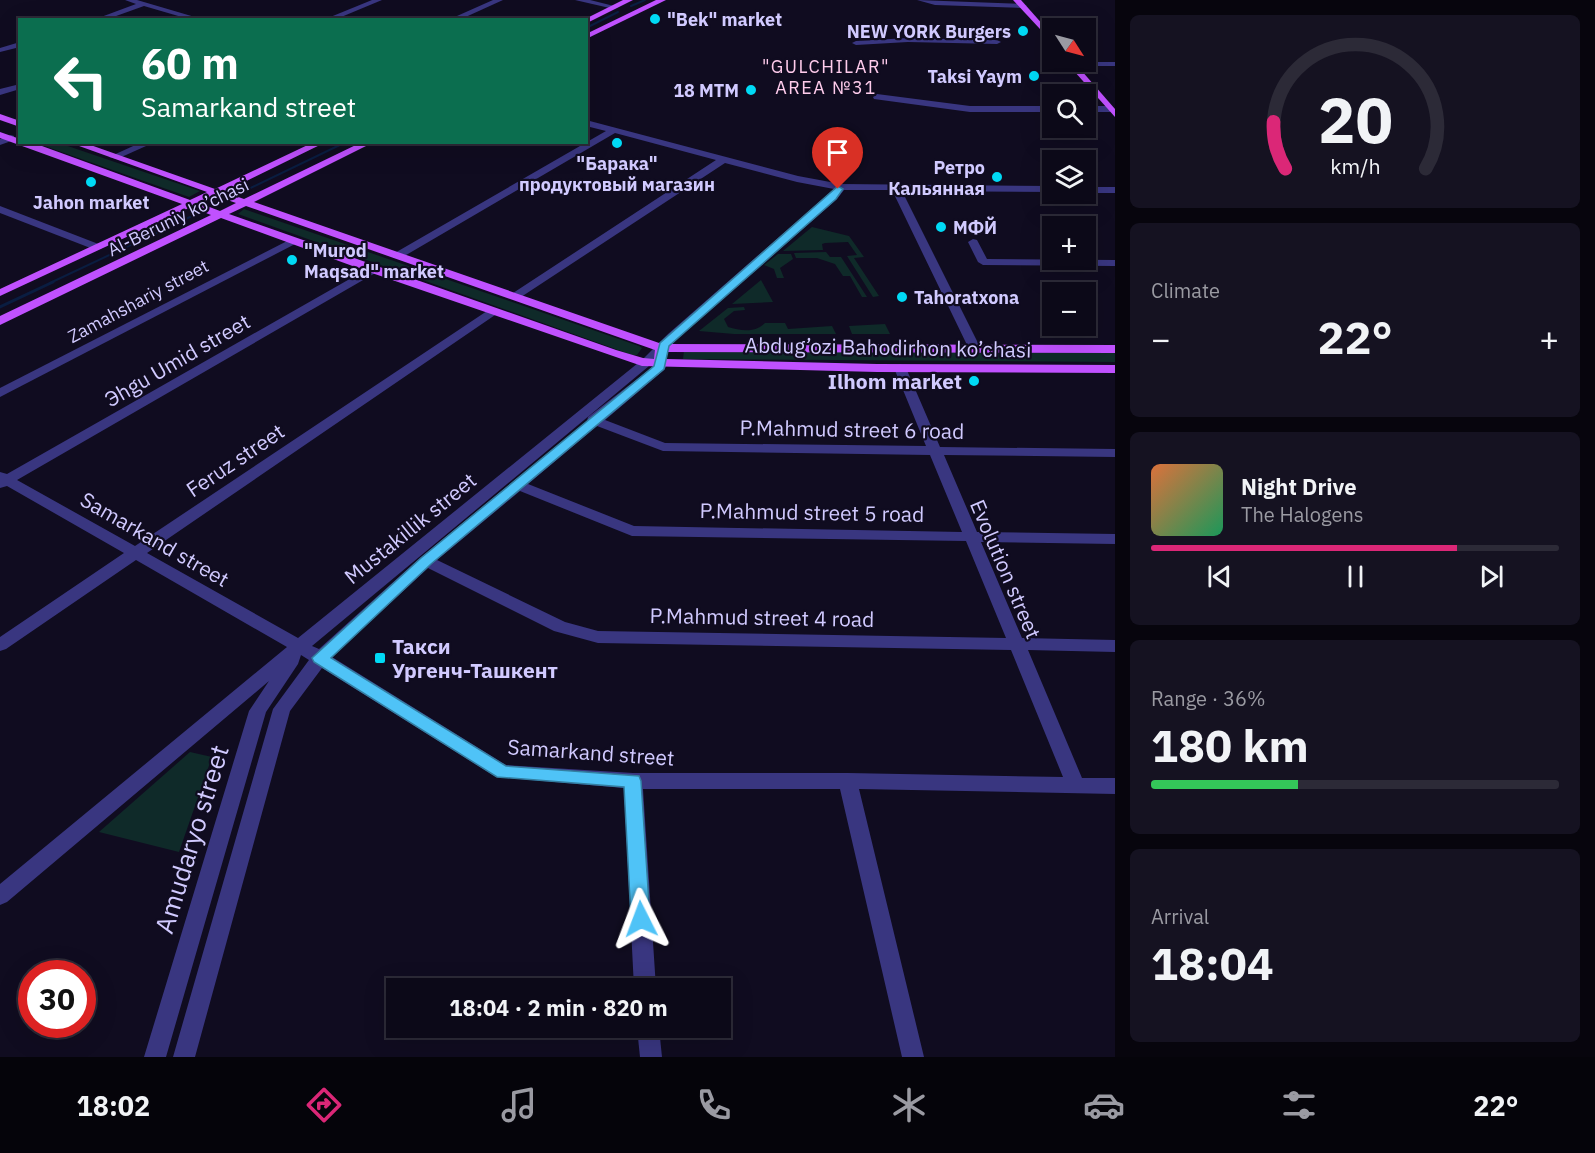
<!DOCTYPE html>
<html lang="en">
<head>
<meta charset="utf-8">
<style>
	body { margin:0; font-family:"IBM Plex Sans",sans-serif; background:#151221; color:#f1f3f6; height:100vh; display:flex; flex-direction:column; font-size:22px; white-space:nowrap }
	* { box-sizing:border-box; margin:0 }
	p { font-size:20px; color:#9a9aa2 }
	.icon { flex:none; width:33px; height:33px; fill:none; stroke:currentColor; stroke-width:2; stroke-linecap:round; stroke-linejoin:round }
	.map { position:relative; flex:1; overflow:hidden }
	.details { display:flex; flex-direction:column; gap:15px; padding:15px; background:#07050d; width:480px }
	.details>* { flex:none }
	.top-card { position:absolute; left:18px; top:18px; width:570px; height:126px; border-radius:0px; box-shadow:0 6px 24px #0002,0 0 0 2px #2c2a37; background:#0b6e4f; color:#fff; overflow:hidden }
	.needle { width:39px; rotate:126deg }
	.tools { position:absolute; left:1042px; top:18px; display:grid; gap:12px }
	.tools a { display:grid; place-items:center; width:54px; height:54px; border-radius:0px; background:#0c0918; box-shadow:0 6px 24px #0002,0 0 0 2px #2c2a37; font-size:30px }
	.speed { position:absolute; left:18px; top:960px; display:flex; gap:12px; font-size:30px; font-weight:700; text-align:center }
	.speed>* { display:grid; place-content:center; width:78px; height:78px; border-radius:50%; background:#0c0918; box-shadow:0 6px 24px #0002,0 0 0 2px #2c2a37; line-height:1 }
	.speed .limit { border:9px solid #d22; background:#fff; color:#111 }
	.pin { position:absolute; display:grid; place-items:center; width:51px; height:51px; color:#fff; margin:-62px -26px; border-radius:50% 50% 50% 0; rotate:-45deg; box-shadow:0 0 6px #0007 }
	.pin .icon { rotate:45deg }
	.me { position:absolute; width:66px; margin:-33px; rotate:357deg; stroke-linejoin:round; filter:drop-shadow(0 0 4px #0008) }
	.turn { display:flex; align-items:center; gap:21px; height:126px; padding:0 24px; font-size:27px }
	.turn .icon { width:78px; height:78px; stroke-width:2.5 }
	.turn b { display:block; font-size:42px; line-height:51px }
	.big { font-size:45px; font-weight:800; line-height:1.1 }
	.details .widget { flex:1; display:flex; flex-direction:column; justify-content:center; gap:9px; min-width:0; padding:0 21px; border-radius:9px; background:#151221 }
	.details .dial { align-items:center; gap:0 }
	.dial svg { height:156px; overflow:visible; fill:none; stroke:#2c2a37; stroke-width:7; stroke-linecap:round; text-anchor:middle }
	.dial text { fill:#f1f3f6; stroke:none }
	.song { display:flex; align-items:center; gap:18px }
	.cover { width:72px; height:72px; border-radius:9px; background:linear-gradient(135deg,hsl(20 70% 55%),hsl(150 70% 35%)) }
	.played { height:6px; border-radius:3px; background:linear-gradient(90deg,#db2777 75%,#2c2a37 75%) }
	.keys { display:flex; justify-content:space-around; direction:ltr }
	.heat { display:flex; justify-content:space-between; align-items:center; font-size:33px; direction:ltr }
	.charge { height:9px; border-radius:4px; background:linear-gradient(90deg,#34c759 36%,#2c2a37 0) }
	.trip { position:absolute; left:386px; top:978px; width:345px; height:60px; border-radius:0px; background:#0c0918; box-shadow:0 6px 24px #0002,0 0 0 2px #2c2a37; font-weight:800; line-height:60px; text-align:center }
	.tabs { display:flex; height:96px; justify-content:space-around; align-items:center; background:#05040a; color:#9a9aa2 }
	.tabs .icon { width:42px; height:42px }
	.tabs .selected { color:#db2777 }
	.tabs b { font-size:27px; color:#f1f3f6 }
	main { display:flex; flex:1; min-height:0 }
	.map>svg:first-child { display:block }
</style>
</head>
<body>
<main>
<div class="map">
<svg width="1115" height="1057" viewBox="0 0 1115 1057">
	<rect width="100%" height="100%" fill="#100c20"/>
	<g fill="#0f2a29">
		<path d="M36,143H59L200,191L189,197Z"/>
		<path d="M244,209L639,346L642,348L637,355H632L238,214Z"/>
		<path d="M812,227L849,236L864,257L854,258L879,296L873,297L847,256L857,255L848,242L825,243L822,244L823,250L783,251Z"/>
		<path d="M826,252L830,257H841L867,297H862L850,276H843L835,264L817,258H796L794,253Z"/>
		<path d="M778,254H791L793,259L780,268L784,278H777L774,269L764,265Z"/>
		<path d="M761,280L773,302L732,304Z"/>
		<path d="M744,307L745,310L734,311L724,319L728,327C741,331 755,333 765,323H785L788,329L832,326L836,334H734L699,331L728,308Z"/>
		<path d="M885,324L890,334H852L849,326Z"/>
		<path d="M684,351L1115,353V362L683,359Z"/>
		<path d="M190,752L212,757L179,852L99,832Z"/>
	</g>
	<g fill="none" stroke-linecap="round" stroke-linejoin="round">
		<g stroke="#0a1d41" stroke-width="2">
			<path d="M631,6L645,0"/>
			<path d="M586,28L618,12"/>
			<path d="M238,194L346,142"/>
			<path d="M216,205L221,202"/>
			<path d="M50,283L190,217"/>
		</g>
		<path stroke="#0a1d41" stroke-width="3" d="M0,307L53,282"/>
		<g fill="#393680" fill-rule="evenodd">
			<path d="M125,0H137L205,20H192L144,6L105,20H93L136,4Z"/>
			<path d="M372,0H382L334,20H323Z"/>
			<path d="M493,0H503L459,20H448Z"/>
			<path d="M575,0H590L618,7L614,9Z"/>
			<path d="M917,0L1023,4L1027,6L1023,8L935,5Z"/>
			<path d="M908,38L997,40L1001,42L997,44L908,42L856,45L852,43L856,41Z"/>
			<path d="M20,42V47L0,52V48Z"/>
			<path d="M1072,62H1115V66H1069L1068,64Z"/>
			<path d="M20,84V89L0,95V89Z"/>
			<path d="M877,94L970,106H1053V112H970L874,99L873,97Z"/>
			<path d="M1086,106H1110L1114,109L1110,112H1086Z"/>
			<path d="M586,120L798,176L841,184L1053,186V192L902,191L980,347L978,350L974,351L968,347L892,190H844L837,199L676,340L656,360H664L666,367L664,370L605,420L665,443L926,446L894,368L900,364L906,368L940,447L1115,449V457L944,455L977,532L1115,534V544L981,542L1022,638L1115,640V652L1028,650L1082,778H1115V794L859,789L924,1057H902L840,789H643L656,988H634L624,788L496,777L322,668L290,711L195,1057H173L273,709L309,660L301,655L298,664L266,712L166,1057H144L249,711L269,681L7,902L0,905V884L287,647L136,560L6,649L0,651V637L124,553L7,486L0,488V472L7,474L369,268H377V272L17,480L135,546L490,309H498V313L147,553L298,638L643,359L668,334L834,189L797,182L725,163L518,299H510V295L716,160L615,133L401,258H393V254L606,131L586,126ZM655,361L654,366L588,417L587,421L421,557L319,649L312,646ZM597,426L663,451L930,455L962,532L634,526L528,484ZM520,491L632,536L966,541L1006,638L598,631L565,622L437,560ZM428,568L554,631L598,643L1011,650L1063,777L848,773H633L506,765L332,657Z"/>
			<path d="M11,135L14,136V140L0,145V139Z"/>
			<path d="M142,142H155L117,159L109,157Z"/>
			<rect x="1086" y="187" width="29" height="6"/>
			<path d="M0,206L101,245L102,247L101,249H93L0,213Z"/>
			<path d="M293,238L297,239V243L0,397V388Z"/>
			<path d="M973,239L977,240L987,259L1115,260V266L983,265L978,262L968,242Z"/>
			<path d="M637,1028H659L662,1057H640Z"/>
		</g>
		<g fill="#c051ff" fill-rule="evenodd">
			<path d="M623,0H633L589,22L583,20Z"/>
			<path d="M656,0H666L586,39V34Z"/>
			<path d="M1013,0H1021L1053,36V43Z"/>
			<path d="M1066,62H1074L1115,109V117Z"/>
			<path d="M0,114L20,121V127L0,120Z"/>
			<path d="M0,132L20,139V142H31L190,200L207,192L68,142H82L215,189L314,142H326L224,192L244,199L362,142H374L254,202L662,344L1115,345V353L667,352L666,359L877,364L1115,365V373L877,372L642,366L369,272L221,218L0,325V316L211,215L191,207L0,296V289L182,204L0,138ZM216,196L236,203L220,211L199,203ZM246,206L655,350L654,359L643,358L616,350L229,214Z"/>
		</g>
	</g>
	<path fill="#4fc3f7" stroke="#337fa1" stroke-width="1.5" d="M838,186L843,189L836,199L669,346L664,369L431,564L331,658L506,766L639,776L641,781L650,919L648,925L641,928L634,925L631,919L624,787L497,777L314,662L312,658L421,558L654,366L660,343Z"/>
	<g fill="#00daf5" stroke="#100c20" stroke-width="2">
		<circle cx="655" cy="19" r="6"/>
		<circle cx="1023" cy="31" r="6"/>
		<circle cx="1034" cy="76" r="6"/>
		<circle cx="751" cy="90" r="6"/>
		<circle cx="617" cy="143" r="6"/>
		<circle cx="997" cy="177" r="6"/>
		<circle cx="91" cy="182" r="6"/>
		<circle cx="941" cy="227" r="6"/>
		<circle cx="292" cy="260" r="6"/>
		<circle cx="902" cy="297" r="6"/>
		<circle cx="974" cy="381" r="6"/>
		<rect x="374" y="652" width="12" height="12" rx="3"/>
	</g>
	<g text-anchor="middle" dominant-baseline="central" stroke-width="4.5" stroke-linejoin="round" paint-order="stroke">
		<g font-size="18" font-weight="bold" fill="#d1caff" stroke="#100c20" text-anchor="start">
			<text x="667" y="19">"Bek" market</text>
			<text x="1011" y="31" text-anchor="end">NEW YORK Burgers</text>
			<text x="1022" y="76" text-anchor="end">Taksi Yaym</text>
			<text x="739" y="90" text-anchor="end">18 MTM</text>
			<text x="617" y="163" text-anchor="middle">"Барака"<tspan x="617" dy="21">продуктовый магазин</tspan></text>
			<text x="985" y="167" text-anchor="end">Ретро<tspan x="985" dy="21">Кальянная</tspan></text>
			<text x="91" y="202" text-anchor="middle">Jahon market</text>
			<text x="953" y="227">МФЙ</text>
			<text x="304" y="250">"Murod<tspan x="304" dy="21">Maqsad" market</tspan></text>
			<text x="914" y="297">Tahoratxona</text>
		</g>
		<g font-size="18" letter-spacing="1.5" fill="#ffccec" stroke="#100c20">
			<text x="826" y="66">"GULCHILAR"<tspan x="826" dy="21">AREA №31</tspan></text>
		</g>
		<g font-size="18" fill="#d1caff" stroke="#100c20">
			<text transform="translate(178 217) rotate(-26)">Al-Beruniy ko’chasi</text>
			<text transform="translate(138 301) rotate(-28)">Zamahshariy street</text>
		</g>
		<g font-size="21" fill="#d1caff" stroke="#100c20">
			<text transform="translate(888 347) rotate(1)">Abdug’ozi Bahodirhon ko’chasi</text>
			<text transform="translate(177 360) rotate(-30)">Эhgu Umid street</text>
			<text transform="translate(852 429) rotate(1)">P.Mahmud street 6 road</text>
			<text transform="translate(235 460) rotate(-34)">Feruz street</text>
			<text transform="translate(812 512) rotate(1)">P.Mahmud street 5 road</text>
			<text transform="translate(410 528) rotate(-39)">Mustakillik street</text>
			<text transform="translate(155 539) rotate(30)">Samarkand street</text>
			<text transform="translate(1006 569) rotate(67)">Evolution street</text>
			<text transform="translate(762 617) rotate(1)">P.Mahmud street 4 road</text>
			<text transform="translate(591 752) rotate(4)">Samarkand street</text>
		</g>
		<g font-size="21" font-weight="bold" fill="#d1caff" stroke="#100c20" text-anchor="end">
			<text x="962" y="381">Ilhom market</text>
			<text x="392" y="646" text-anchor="start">Такси<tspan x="392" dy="24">Ургенч-Ташкент</tspan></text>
		</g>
		<g font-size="26" fill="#d1caff" stroke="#100c20">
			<text transform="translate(191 839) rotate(-73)">Amudaryo street</text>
		</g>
	</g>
</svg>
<div class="tools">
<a><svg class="needle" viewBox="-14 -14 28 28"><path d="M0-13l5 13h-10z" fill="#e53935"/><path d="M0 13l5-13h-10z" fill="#9a9aa2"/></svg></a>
<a><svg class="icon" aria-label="search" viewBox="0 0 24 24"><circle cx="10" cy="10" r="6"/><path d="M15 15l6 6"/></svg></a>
<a><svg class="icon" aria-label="layers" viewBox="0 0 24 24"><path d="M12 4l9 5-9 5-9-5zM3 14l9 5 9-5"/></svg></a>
<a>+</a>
<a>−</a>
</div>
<div class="speed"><div class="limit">30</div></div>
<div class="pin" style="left:838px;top:189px;background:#d93025"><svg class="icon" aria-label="arrive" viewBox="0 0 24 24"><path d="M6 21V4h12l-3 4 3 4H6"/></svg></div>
<svg class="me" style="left:641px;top:919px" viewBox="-20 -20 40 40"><path d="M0-17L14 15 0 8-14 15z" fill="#4fc3f7" stroke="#fff" stroke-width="4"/></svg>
<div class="trip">18:04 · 2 min · 820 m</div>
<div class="top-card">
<div class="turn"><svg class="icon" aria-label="left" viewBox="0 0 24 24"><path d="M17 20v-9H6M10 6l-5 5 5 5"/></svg><div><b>60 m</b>Samarkand street</div></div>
</div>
</div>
<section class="details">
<div class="widget dial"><svg viewBox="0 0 100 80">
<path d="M14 69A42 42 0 1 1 86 69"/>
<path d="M14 69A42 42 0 0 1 8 45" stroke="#db2777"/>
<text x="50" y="56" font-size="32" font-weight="700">20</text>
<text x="50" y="72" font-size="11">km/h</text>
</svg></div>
<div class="widget"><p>Climate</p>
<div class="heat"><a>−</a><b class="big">22°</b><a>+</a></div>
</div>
<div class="widget">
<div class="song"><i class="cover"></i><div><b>Night Drive</b><p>The Halogens</p></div></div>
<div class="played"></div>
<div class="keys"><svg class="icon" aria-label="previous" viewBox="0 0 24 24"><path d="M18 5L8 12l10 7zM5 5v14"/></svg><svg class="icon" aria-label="pause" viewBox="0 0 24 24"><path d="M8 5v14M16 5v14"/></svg><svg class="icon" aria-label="next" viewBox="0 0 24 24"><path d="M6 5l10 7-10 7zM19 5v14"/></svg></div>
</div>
<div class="widget"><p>Range · 36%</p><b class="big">180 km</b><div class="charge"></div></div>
<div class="widget"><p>Arrival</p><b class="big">18:04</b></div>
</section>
</main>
<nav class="tabs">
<b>18:02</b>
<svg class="icon selected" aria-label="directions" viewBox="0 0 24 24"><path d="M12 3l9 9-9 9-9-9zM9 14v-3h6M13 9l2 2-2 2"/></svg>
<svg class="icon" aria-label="music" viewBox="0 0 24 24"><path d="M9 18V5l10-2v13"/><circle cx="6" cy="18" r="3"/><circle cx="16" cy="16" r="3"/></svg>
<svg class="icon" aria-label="phone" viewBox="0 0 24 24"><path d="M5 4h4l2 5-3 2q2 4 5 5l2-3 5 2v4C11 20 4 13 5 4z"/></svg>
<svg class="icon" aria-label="climate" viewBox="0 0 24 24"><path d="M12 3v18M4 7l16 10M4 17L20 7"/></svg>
<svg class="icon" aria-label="car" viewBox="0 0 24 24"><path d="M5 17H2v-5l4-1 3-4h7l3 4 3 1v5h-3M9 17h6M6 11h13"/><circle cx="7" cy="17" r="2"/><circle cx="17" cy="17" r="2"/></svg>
<svg class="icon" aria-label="filters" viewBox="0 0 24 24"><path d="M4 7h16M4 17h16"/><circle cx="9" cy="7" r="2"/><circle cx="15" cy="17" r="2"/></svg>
<b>22°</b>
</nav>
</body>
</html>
